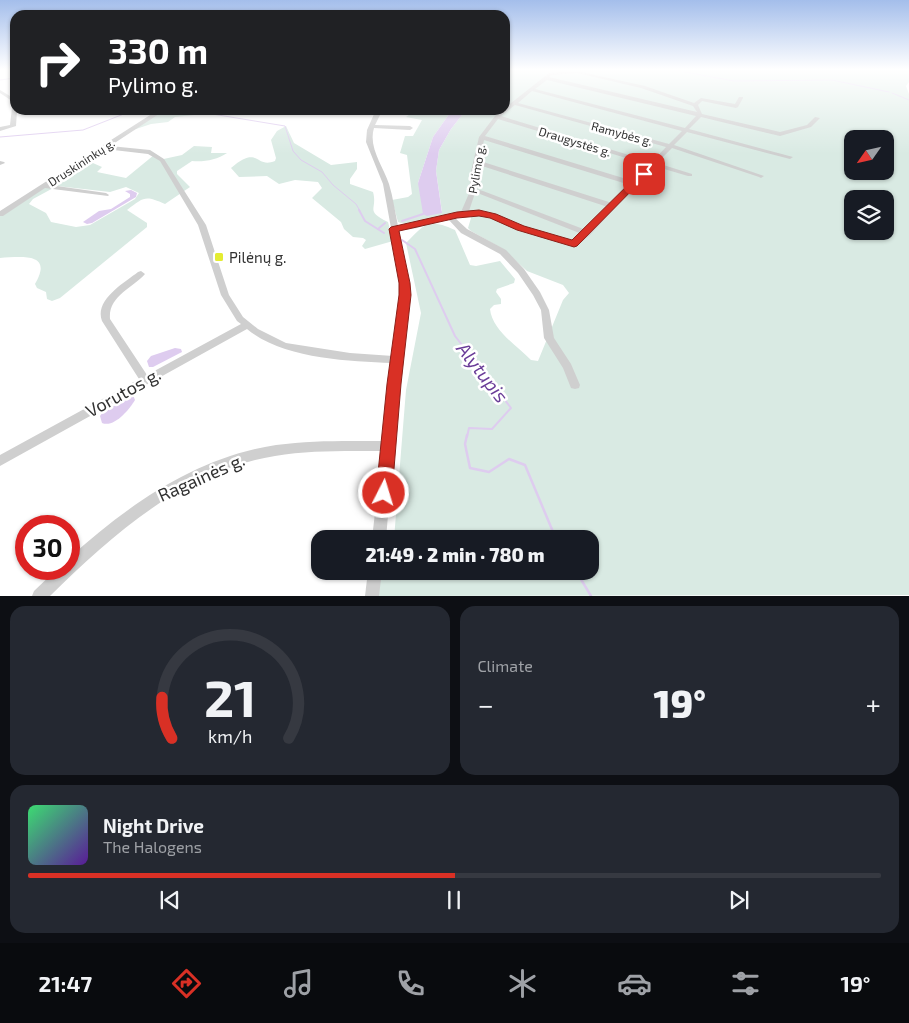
<!DOCTYPE html>
<html lang="en">
<head>
<meta charset="utf-8">
<style>
	body { margin:0; font-family:"Exo 2",sans-serif; background:#242831; color:#f1f3f6; height:100vh; display:flex; flex-direction:column; font-size:19px; white-space:nowrap }
	* { box-sizing:border-box; margin:0 }
	p { font-size:16px; color:#9ea1a6 }
	.icon { flex:none; width:28px; height:28px; fill:none; stroke:currentColor; stroke-width:2; stroke-linecap:round; stroke-linejoin:round }
	.map { position:relative; height:596px; overflow:hidden }
	.sheet { display:flex; flex-direction:column; gap:10px; padding:10px; background:#0d0f14; flex:1 }
	.sheet>* { flex:none }
	.top-card { position:absolute; left:10px; top:10px; width:500px; height:105px; border-radius:15px; box-shadow:0 1px 4px #0004; background:#202124; color:#fff; overflow:hidden }
	.needle { width:32px; rotate:236deg }
	.buttons { position:absolute; left:844px; top:130px; display:grid; gap:10px }
	.buttons a { display:grid; place-items:center; width:50px; height:50px; border-radius:10px; background:#171b24; box-shadow:0 1px 4px #0004; font-size:25px }
	.speed { position:absolute; left:15px; top:515px; display:flex; gap:10px; font-size:25px; font-weight:700; text-align:center }
	.speed>* { display:grid; place-content:center; width:65px; height:65px; border-radius:50%; background:#171b24; box-shadow:0 1px 4px #0004; line-height:1 }
	.speed .limit { border:8px solid #d22; background:#fff; color:#111 }
	.pin { position:absolute; display:grid; place-items:center; width:42px; height:42px; color:#fff; margin:-21px; border-radius:10px; box-shadow:0 2px 8px #0006 }
	.me { position:absolute; width:55px; margin:-28px; rotate:5deg; stroke-linejoin:round; filter:drop-shadow(0 0 4px #0008) }
	.turn { display:flex; align-items:center; gap:18px; height:105px; padding:0 15px; font-size:22px }
	.turn .icon { width:65px; height:65px; stroke-width:2.5 }
	.turn b { display:block; font-size:35px; line-height:42px }
	.big { font-size:38px; font-weight:800; line-height:1.1 }
	.sheet .widget { flex:1; display:flex; flex-direction:column; justify-content:center; gap:8px; min-width:0; padding:0 18px; border-radius:15px; background:#242831 }
	.sheet .dial { align-items:center; gap:0 }
	.dial svg { height:130px; overflow:visible; fill:none; stroke:#363941; stroke-width:7; stroke-linecap:round; text-anchor:middle }
	.dial text { fill:#f1f3f6; stroke:none }
	.song { display:flex; align-items:center; gap:15px }
	.cover { width:60px; height:60px; border-radius:8px; background:linear-gradient(135deg,hsl(140 70% 55%),hsl(270 70% 35%)) }
	.played { height:5px; border-radius:2px; background:linear-gradient(90deg,#d93025 50%,#363941 50%) }
	.keys { display:flex; justify-content:space-around; direction:ltr }
	.heat { display:flex; justify-content:space-between; align-items:center; font-size:28px; direction:ltr }
	.sheet .tiles { flex:1; display:grid; gap:10px; grid-template-columns:1fr 1fr }
	.widget:last-child { grid-column:span 2 }
	.trip { position:absolute; left:311px; top:530px; width:288px; height:50px; border-radius:15px; background:#171b24; box-shadow:0 1px 4px #0004; font-weight:800; line-height:50px; text-align:center }
	.tab-bar { display:flex; height:80px; justify-content:space-around; align-items:center; background:#090b0e; color:#9ea1a6 }
	.tab-bar .icon { width:35px; height:35px }
	.tab-bar .on { color:#d93025 }
	.tab-bar b { font-size:22px; color:#f1f3f6 }
	.map>svg:first-child { display:block }
</style>
</head>
<body>
<div class="map">
<svg width="909" height="596" viewBox="0 0 909 596">
	<rect width="100%" height="100%" fill="#fff"/>
	<g fill="#d9eae3" fill-rule="evenodd">
		<path d="M505,70H909V82L906,86L909,94V595L378,596L380,571H590V539H394L406,390L421,313L406,243C426,223 427,218 455,230L470,265L476,266L500,261L515,279L514,283L497,289L496,292L501,299V304L494,305L490,309C492,330 517,346 531,360L538,361L563,300L569,293L563,285L527,271L503,249L471,231L468,228L471,218L469,215C446,208 421,231 398,222L392,200L408,197L412,194L407,155L400,153L405,136H413L422,120L406,117L416,110H452L433,137L418,183L442,212L436,171L439,150L451,129L466,110H505ZM852,139H885V171H852ZM852,199H885V231H852Z"/>
		<path d="M164,110L201,111L194,115L175,117L168,122L151,124L133,130Z"/>
		<path d="M286,126L294,143L331,165L357,162V169L350,179V184L373,192C378,210 364,210 388,222L393,241L365,249L362,246L366,240L363,238L353,237L344,229L341,222L312,198L322,188L318,182L295,180L279,184L267,176L239,177L231,168C259,144 255,169 275,161L276,158L271,140L277,131Z"/>
		<path d="M194,146L212,147L211,153H227C217,160 204,162 192,161L177,171V174L190,187L165,204C145,195 144,197 127,210L147,223V227L60,298L52,301L47,299L46,292L37,288L35,284C54,252 21,257 0,258V216L86,160L102,167L97,172L126,178L154,155L159,160L182,155ZM57,186L110,192L126,187L139,193L135,199L90,225L76,227L51,222L46,213L29,204L33,199Z"/>
	</g>
	<g fill="#deccef">
		<path d="M452,110H466L451,129L439,150L436,171L442,213L427,216L423,214L418,183L433,137Z"/>
		<path d="M131,190L137,193L136,197L92,223L87,224L83,222L99,211L111,209L130,197V194L125,191Z"/>
		<path d="M175,348L181,349L182,352L153,367H149L147,361L151,356Z"/>
		<path d="M133,395L135,400C129,410 114,428 102,423L100,416L103,412Z"/>
	</g>
	<g fill="none" stroke-linecap="round" stroke-linejoin="round">
		<g stroke="#deccef" stroke-width="1">
			<path d="M674,70L734,81L832,80L889,92"/>
			<path d="M0,80L15,78"/>
			<path d="M892,93L909,100"/>
			<path d="M188,110L285,126L293,151L301,160L322,172L333,185L356,204L360,211"/>
			<path d="M0,137L83,130L134,110"/>
		</g>
		<g stroke="#deccef" stroke-width="2">
			<path d="M359,210L365,221L384,233"/>
			<path d="M402,221L423,214"/>
			<path d="M378,229L385,223"/>
			<path d="M402,240L415,249L455,336L511,408L492,429L469,428L467,437"/>
		</g>
		<g stroke="#deccef" stroke-width="2.5">
			<path d="M467,435L465,444L470,468L489,472L509,459L525,465L556,539"/>
			<path d="M576,571L591,596"/>
		</g>
		<g fill="#cfcfcf" fill-rule="evenodd">
			<path d="M577,71L645,86L694,103L701,98L735,104L739,97H743V98L738,107L736,108L702,101L698,105L702,114L780,132L807,125L815,117L820,118L811,127L780,136L701,117L689,129L793,157L790,159L687,132L674,145L764,176L761,178L759,177L672,148L657,163L692,174V176H688L654,166L590,235L577,246L568,245L539,237L489,217L474,215L454,217L467,229L506,250L524,269L540,292L549,310L554,338L571,364L580,385L579,388L575,389L571,388L563,368L544,338L541,310L533,295L518,273L500,254L461,233L448,219L417,228L399,231L409,283V295L399,384L386,539H372L382,451C346,451 310,450 275,456C184,471 114,533 50,596H32L34,591L57,569H69V558C128,505 196,457 276,445C312,440 347,441 383,441L392,363C347,361 283,359 247,329L0,466V455L139,379L102,321C94,300 124,283 138,272L141,271L145,274C133,288 108,296 110,319L147,375L241,324L237,321L221,295L198,225L160,161L148,154L105,149L50,185L106,193L109,195L108,196L45,188L3,216H0V211L158,110H165L110,146L150,150L164,159L206,225L229,295L243,317L258,329L286,343L350,353L393,356L401,295V283L383,184L366,142L367,130L375,112L377,110H396L381,113L375,125L410,126L413,128L410,130L374,128C368,147 383,166 389,184C393,197 395,212 398,226H405L461,212L470,191V176L479,137L495,116L503,110H505V108L549,73ZM577,73L641,88L693,106L697,112L549,77L552,75ZM547,80L696,116L685,128L535,89ZM532,91L682,131L669,144L518,103ZM515,105L666,147L652,162L501,116ZM498,119L649,165L633,181L485,136ZM484,140L630,185L612,203L480,161ZM479,165L608,207L586,230L483,191L476,189V176ZM475,193L480,194L582,234L572,241H568L536,231L495,214L469,211Z"/>
			<path d="M0,90L15,99V103L0,93Z"/>
			<path d="M15,106V110H17L16,126L0,131V127L10,125L12,108Z"/>
			<path d="M0,161L4,162L5,163L0,165Z"/>
			<path d="M368,571H382L379,596H365Z"/>
		</g>
	</g>
	<linearGradient id="sky" x2="0" y2="1"><stop stop-color="#a4beeb"/><stop offset="0.45" stop-color="#fff"/><stop offset="1" stop-color="#fff" stop-opacity="0"/></linearGradient>
	<rect width="909" height="154" fill="url(#sky)"/>
	<path fill="#d93025" stroke="#8d1f18" d="M641,172L648,174L577,246L574,247L517,230L490,218L479,216L457,218L399,231L410,283L411,295L401,384L392,493L390,499L384,501L378,499L376,493L387,384L399,295V283L389,229L391,227L457,212L479,210L496,214L524,226L572,240Z"/>
	<rect fill="#e4ec32" stroke="#fff" stroke-width="2" x="214" y="252" width="10" height="10" rx="2.5"/>
	<g text-anchor="middle" dominant-baseline="central" stroke-width="5" stroke-linejoin="round" paint-order="stroke">
		<g font-size="12" fill="#323232" stroke="#fff">
			<text transform="translate(622 133) rotate(15)">Ramybės g.</text>
			<text transform="translate(575 141) rotate(17)">Draugystės g.</text>
			<text transform="translate(81 162) rotate(-33)">Druskininkų g.</text>
			<text transform="translate(476 169) rotate(-80)">Pylimo g.</text>
		</g>
		<g font-size="15" fill="#323232" stroke="#fff" text-anchor="start">
			<text x="229" y="257">Pilėnų g.</text>
		</g>
		<g font-size="18" fill="#323232" stroke="#fff">
			<text transform="translate(123 392) rotate(-29)">Vorutos g.</text>
			<text transform="translate(201 477) rotate(-24)">Ragainės g.</text>
		</g>
		<g font-size="19" font-style="italic" fill="#6a3c98" stroke="#fff">
			<text transform="translate(483 372) rotate(52)">Alytupis</text>
		</g>
	</g>
</svg>
<div class="buttons">
<a><svg class="needle" viewBox="-14 -14 28 28"><path d="M0-13l5 13h-10z" fill="#e53935"/><path d="M0 13l5-13h-10z" fill="#9ea1a6"/></svg></a>
<a><svg class="icon" aria-label="layers" viewBox="0 0 24 24"><path d="M12 4l9 5-9 5-9-5zM3 14l9 5 9-5"/></svg></a>
</div>
<div class="speed"><div class="limit">30</div></div>
<div class="pin" style="left:644px;top:174px;background:#d93025"><svg class="icon" aria-label="arrive" viewBox="0 0 24 24"><path d="M6 21V4h12l-3 4 3 4H6"/></svg></div>
<svg class="me" style="left:384px;top:493px" viewBox="-20 -20 40 40"><circle r="17" fill="#d93025" stroke="#fff" stroke-width="3"/><path d="M0-11L8 9 0 5-8 9z" fill="#fff"/></svg>
<div class="trip">21:49 · 2 min · 780 m</div>
<div class="top-card">
<div class="turn"><svg class="icon" aria-label="right" viewBox="0 0 24 24"><path d="M7 20v-9h11M14 6l5 5-5 5"/></svg><div><b>330 m</b>Pylimo g.</div></div>
</div>
</div>
<section class="sheet">
<div class="tiles">
<div class="widget dial"><svg viewBox="0 0 100 80">
<path d="M14 69A42 42 0 1 1 86 69"/>
<path d="M14 69A42 42 0 0 1 8 44" stroke="#d93025"/>
<text x="50" y="56" font-size="32" font-weight="700">21</text>
<text x="50" y="72" font-size="11">km/h</text>
</svg></div>
<div class="widget"><p>Climate</p>
<div class="heat"><a>−</a><b class="big">19°</b><a>+</a></div>
</div>
<div class="widget">
<div class="song"><i class="cover"></i><div><b>Night Drive</b><p>The Halogens</p></div></div>
<div class="played"></div>
<div class="keys"><svg class="icon" aria-label="previous" viewBox="0 0 24 24"><path d="M18 5L8 12l10 7zM5 5v14"/></svg><svg class="icon" aria-label="pause" viewBox="0 0 24 24"><path d="M8 5v14M16 5v14"/></svg><svg class="icon" aria-label="next" viewBox="0 0 24 24"><path d="M6 5l10 7-10 7zM19 5v14"/></svg></div>
</div>
</div>
</section>
<nav class="tab-bar">
<b>21:47</b>
<svg class="icon on" aria-label="directions" viewBox="0 0 24 24"><path d="M12 3l9 9-9 9-9-9zM9 14v-3h6M13 9l2 2-2 2"/></svg>
<svg class="icon" aria-label="music" viewBox="0 0 24 24"><path d="M9 18V5l10-2v13"/><circle cx="6" cy="18" r="3"/><circle cx="16" cy="16" r="3"/></svg>
<svg class="icon" aria-label="phone" viewBox="0 0 24 24"><path d="M5 4h4l2 5-3 2q2 4 5 5l2-3 5 2v4C11 20 4 13 5 4z"/></svg>
<svg class="icon" aria-label="climate" viewBox="0 0 24 24"><path d="M12 3v18M4 7l16 10M4 17L20 7"/></svg>
<svg class="icon" aria-label="car" viewBox="0 0 24 24"><path d="M5 17H2v-5l4-1 3-4h7l3 4 3 1v5h-3M9 17h6M6 11h13"/><circle cx="7" cy="17" r="2"/><circle cx="17" cy="17" r="2"/></svg>
<svg class="icon" aria-label="filters" viewBox="0 0 24 24"><path d="M4 7h16M4 17h16"/><circle cx="9" cy="7" r="2"/><circle cx="15" cy="17" r="2"/></svg>
<b>19°</b>
</nav>
</body>
</html>
